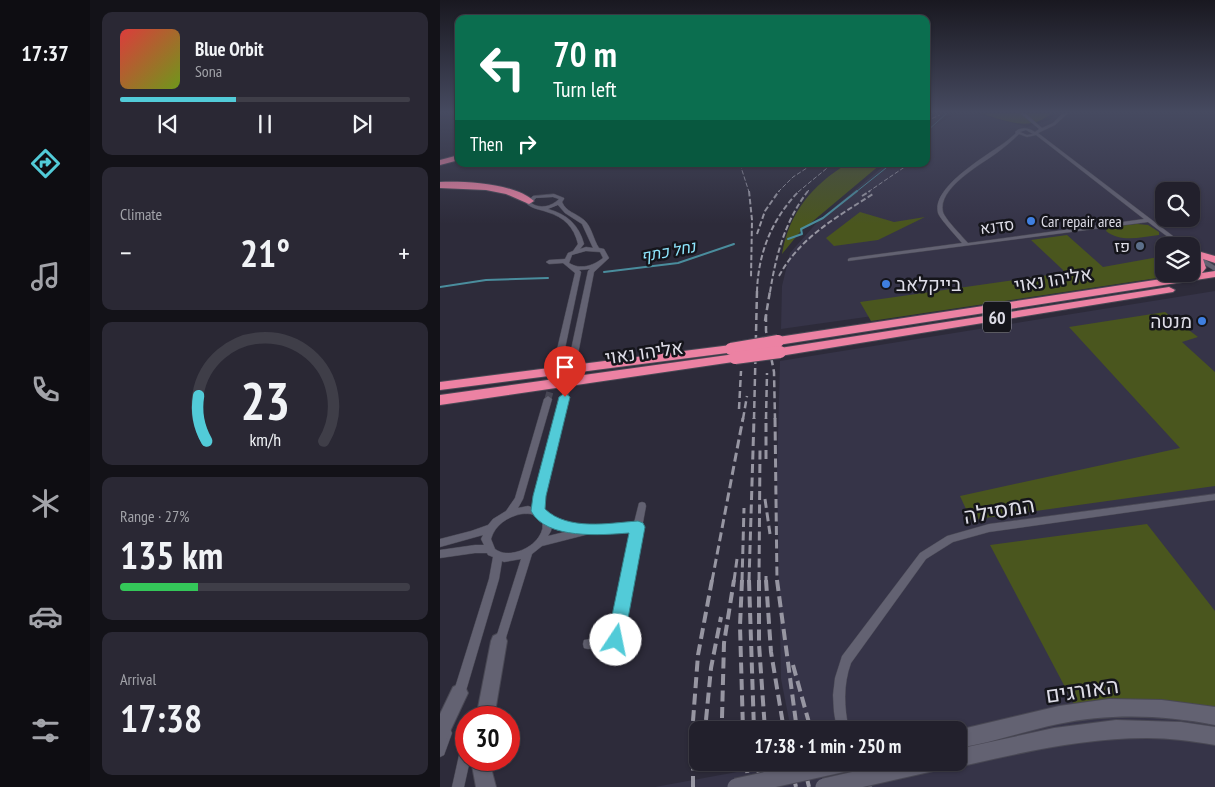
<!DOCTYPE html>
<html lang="en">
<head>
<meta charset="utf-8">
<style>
	body { margin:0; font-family:"PT Sans Narrow",Heebo,sans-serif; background:#2a2834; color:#f1f3f6; height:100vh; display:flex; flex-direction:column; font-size:19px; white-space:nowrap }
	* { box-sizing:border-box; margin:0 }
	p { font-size:16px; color:#a2a3a9 }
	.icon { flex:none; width:28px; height:28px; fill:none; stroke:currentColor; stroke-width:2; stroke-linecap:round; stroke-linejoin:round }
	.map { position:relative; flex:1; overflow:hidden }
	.details { display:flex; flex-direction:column; gap:12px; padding:12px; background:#131218; width:350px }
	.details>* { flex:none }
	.top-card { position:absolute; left:15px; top:15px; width:475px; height:152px; border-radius:10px; box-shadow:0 1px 4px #0004,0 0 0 1px #3f3e48; background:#0b6e4f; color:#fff; overflow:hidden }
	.buttons { position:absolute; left:715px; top:182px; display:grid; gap:10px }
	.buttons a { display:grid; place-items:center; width:45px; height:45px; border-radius:10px; background:#22202c; box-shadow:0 1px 4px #0004,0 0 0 1px #3f3e48; font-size:25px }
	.speed { position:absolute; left:15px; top:706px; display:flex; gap:10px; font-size:25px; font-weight:700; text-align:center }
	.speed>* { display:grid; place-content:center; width:65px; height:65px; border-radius:50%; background:#22202c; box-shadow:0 1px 4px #0004,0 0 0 1px #3f3e48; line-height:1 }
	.speed .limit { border:8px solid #d22; background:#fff; color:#111 }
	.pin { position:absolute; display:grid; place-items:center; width:42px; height:42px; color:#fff; margin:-51px -21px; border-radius:50% 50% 50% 0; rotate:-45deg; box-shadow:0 0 5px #0007 }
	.pin .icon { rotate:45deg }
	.me { position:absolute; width:55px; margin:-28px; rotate:11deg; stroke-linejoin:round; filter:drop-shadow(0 0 4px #0008) }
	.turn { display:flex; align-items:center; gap:18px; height:105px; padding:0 15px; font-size:22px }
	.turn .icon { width:65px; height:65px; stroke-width:2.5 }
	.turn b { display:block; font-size:35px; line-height:42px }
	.then { display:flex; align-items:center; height:48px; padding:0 15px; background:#0003; gap:10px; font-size:19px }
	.big { font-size:38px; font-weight:700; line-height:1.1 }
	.details .widget { flex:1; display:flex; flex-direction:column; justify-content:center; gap:8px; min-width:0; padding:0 18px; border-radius:10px; background:#2a2834 }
	.details .dial { align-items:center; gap:0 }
	.dial svg { height:130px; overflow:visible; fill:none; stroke:#3f3e48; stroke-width:7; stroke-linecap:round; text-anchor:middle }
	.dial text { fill:#f1f3f6; stroke:none }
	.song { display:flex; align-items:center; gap:15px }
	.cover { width:60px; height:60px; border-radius:8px; background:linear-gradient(135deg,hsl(0 70% 55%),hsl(80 70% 35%)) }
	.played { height:5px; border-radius:2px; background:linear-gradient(90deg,#52cbd8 40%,#3f3e48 40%) }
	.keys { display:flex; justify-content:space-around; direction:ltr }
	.heat { display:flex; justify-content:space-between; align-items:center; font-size:28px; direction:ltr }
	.charge { height:8px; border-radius:4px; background:linear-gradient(90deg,#34c759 27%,#3f3e48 0) }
	.trip { position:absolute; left:249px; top:721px; width:278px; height:50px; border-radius:10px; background:#22202c; box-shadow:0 1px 4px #0004,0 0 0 1px #3f3e48; font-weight:700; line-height:50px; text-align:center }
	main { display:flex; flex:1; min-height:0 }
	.tabs { display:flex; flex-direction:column; width:90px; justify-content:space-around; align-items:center; background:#0e0d12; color:#a2a3a9 }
	.tabs .icon { width:35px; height:35px }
	.tabs .selected { color:#52cbd8 }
	.tabs b { font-size:22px; color:#f1f3f6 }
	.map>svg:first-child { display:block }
</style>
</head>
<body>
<main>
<nav class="tabs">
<b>17:37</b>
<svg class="icon selected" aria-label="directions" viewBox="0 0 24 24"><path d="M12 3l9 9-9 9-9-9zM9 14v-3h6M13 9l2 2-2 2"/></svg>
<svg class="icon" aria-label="music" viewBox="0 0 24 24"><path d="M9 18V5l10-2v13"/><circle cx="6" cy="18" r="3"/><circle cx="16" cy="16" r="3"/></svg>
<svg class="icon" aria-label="phone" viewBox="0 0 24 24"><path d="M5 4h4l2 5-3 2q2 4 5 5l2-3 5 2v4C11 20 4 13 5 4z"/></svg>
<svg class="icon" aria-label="climate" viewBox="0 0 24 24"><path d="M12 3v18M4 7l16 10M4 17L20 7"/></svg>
<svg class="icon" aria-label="car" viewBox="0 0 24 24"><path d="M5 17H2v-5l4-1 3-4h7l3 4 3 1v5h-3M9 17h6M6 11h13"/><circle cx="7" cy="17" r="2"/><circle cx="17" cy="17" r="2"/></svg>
<svg class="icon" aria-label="filters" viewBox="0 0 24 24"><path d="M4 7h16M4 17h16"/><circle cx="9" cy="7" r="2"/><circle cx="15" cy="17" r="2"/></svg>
</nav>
<section class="details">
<div class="widget">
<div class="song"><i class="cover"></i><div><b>Blue Orbit</b><p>Sona</p></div></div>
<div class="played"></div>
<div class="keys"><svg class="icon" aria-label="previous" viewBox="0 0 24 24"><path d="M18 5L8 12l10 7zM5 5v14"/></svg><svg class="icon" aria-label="pause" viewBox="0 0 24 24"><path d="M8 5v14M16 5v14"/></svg><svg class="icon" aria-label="next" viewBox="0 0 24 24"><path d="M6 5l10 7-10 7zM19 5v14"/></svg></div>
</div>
<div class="widget"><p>Climate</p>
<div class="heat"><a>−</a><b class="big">21°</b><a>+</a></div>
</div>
<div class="widget dial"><svg viewBox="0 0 100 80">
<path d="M14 69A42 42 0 1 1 86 69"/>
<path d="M14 69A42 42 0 0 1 9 41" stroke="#52cbd8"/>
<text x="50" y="56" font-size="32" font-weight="700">23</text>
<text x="50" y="72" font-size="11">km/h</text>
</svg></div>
<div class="widget"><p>Range · 27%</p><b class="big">135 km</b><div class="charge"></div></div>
<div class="widget"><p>Arrival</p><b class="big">17:38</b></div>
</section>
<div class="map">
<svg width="775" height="787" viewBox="0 0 775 787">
	<rect width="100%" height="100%" fill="#2d2b3a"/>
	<g fill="#363448" fill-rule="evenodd">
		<path d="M516,113H534L587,127L609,120L616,113H775V267L751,271V246H724V274H729L341,329L342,286L350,253L380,219L446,164H486V131ZM724,191H751V219H724Z"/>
		<path d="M775,291V787H215L345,763L518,762V730H351L341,679L337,473L340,361Z"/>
	</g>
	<g fill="#4a561e">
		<path d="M540,113H611C591,133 563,120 540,113Z"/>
		<path d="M407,164H441L360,232L342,254C349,213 372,185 407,164Z"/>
		<path d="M420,212L454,222L485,217L438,240L394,246L386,238Z"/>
		<path d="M697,224L708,225L719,232V235C701,237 681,243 666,231L668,227Z"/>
		<path d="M627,235L663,267L724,256V274H744L431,321L420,302L623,273V270L591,240Z"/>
		<path d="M725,312L758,337L742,342L775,372V486L531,520L520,496L740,448L629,327Z"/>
		<path d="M707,524L775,611V708C730,701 679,693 635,706L550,545Z"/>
	</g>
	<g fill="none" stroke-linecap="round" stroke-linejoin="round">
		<g stroke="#4a8d9d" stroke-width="1">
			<path d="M486,132L507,113"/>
			<path d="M416,192L451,164"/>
		</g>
		<g stroke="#4a8d9d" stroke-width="2">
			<path d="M348,239L362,234L361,229L383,218L417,191"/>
			<path d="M164,272L238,263L294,244"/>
			<path d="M0,287L46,280L108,278"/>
		</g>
		<g stroke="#474654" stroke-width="7" stroke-dasharray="7 4" stroke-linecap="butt">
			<path d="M125,397L133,359"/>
			<path d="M108,399L119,358"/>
		</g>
		<defs>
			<g id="street">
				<path d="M580,113H585L602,128L613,123L623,113H628L615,125L598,133L746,246H740L708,222L408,261V259L410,258L522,243C517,237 500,219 498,213C491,186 550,154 568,140L576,133L575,132C581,126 589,128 595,132L599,129ZM586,130L593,134L587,135L580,132ZM579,134L587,137L596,135L704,219L528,243C522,236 505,219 503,212C497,188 542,164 558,152C566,146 572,141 579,134Z"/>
				<path d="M114,194L124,198V199L122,202C126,212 136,213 144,220C152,227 153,239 159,248L164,249L169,258L154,272L137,359L133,361L129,359L148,271L150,269L139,270L141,272L123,358L119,360H117L115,358L135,273L123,263L109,264L106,262L109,260L125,259L128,253L133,251L138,244C134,227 124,217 107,212C99,209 92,209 86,203L93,196ZM113,197L119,199C111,207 100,209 91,203L96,198ZM118,205L125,213L142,224L153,248L146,247L140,249L144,244C139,225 127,214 108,209ZM146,251L160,252L163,258C153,266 140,270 129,263L132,255Z"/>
				<path d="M751,251L775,266V271L751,256Z"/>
				<path d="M122,395H125L129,397L103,496V510L105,511L109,517L147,527L194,523L199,503L202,502L205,503L206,506L181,640L180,644L176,645L148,649L144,648L143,644L144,640L172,636L192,531L149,534L102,546L92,554L64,644L63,648L59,649L55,648L54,644L81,559L64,562L62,561L59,579L25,694L23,698L19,700L15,698L13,694L49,579L53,557L48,555L47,553H35L0,558V550L35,545H44L41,539L43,535L0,547V539L31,531L48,525L53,519L66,511L75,498L104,399L108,396L112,399L83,499L78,508L88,506L94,508L95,496ZM81,514C91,513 97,514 103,522C102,525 103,528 102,530C98,544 80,554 66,553C62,553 58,551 55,549L51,539C55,525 67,517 81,514ZM112,525L133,530L108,536L111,531Z"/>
				<path d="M775,494V500L549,532L513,542L486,559L411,663C403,685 404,707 409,730H397L394,712L393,695L395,678L402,656L480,553L507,536L549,524Z"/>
				<path d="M6,727L10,729L12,733L4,755L0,757V733L2,729Z"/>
				<path d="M26,745V760H30L24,787H12L20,751L22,747Z"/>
				<path d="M410,762H422L432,787H420Z"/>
			</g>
			<g id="secondary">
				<path d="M59,633L65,636L67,641L54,718H36L51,641L53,636Z"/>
				<path d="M19,684L25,687L28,693L6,740L0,743V714L13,687Z"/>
				<path d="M669,699L722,700L775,707V725C723,715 671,713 618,724C585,731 551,743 518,748V730L619,706Z"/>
				<path d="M676,720L741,722L775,727V745C752,741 730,738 707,738C642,738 580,753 518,767L511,762H518V749L614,728Z"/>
				<path d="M31,760H49L56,787H36Z"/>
			</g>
			<g id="highway">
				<path d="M19,155V160L0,165V160Z"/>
				<path d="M0,182C25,181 74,183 94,201L89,204L66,194L46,190L0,188Z"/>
				<path d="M761,252L775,256V263L763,259L766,268L762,273L775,271V277L338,345L332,341L338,337L748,275L755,267L751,255Z"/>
				<path d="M729,287L735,290L733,292L340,356L334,352L340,348Z"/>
				<path d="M291,345L297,349L295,352L0,390V382Z"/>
				<path d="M295,354L300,355L301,358L300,361L0,405V395Z"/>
			</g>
		</defs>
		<use href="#street" stroke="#494854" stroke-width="1"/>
		<use href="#secondary" stroke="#494854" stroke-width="2"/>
		<use href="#highway" stroke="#494854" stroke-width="2"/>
		<use href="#street" fill="#636272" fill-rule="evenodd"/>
		<use href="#secondary" fill="#636272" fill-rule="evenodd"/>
		<use href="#highway" fill="#ec82a3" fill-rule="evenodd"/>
		<g stroke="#9796a2" stroke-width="1" stroke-dasharray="4.5 2" stroke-linecap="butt">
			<path d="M486,121L500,115"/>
			<path d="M486,152L488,151"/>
			<path d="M300,164L309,192"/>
			<path d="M338,192L353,177L373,164"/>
			<path d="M358,192L392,164"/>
			<path d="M367,192L369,190"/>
			<path d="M428,192L469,164"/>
		</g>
		<g stroke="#9796a2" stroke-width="2" stroke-dasharray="5.5 2.5" stroke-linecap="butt">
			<path d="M309,191L312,220L311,278"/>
			<path d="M422,196L430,191"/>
			<path d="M317,234L325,211L339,191"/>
			<path d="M339,276C360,237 397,217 433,194"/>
			<path d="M317,292C318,253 332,219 359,191"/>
			<path d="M330,292C336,255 345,221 368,191"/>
		</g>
		<g stroke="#9796a2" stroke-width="2.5" stroke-dasharray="7 4" stroke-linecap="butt">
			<path d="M326,315V331L334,372L335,419"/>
			<path d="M325,321L330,291"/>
			<path d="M299,409L301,371"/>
			<path d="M303,419L307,396"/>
			<path d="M314,419L317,291"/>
			<path d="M326,419L327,373"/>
		</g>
		<g stroke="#9796a2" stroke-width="3" stroke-dasharray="9 4.5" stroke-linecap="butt">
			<path d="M335,418L337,581"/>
			<path d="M326,459V418"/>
			<path d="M325,499L330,534"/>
			<path d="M326,576V581"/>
			<path d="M272,581L303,418"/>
			<path d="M294,581L297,559"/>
			<path d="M302,581L304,508"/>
			<path d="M309,581L314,418"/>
			<path d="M319,581L320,450"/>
		</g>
		<g stroke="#9796a2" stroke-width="4" stroke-dasharray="11 5.5" stroke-linecap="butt">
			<path d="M302,580L300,626L303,730"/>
			<path d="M309,580L314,730"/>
			<path d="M319,580V644L325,730"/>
			<path d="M326,580L331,652L344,730"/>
			<path d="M337,580L357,730"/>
			<path d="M353,665L371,730"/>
			<path d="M282,718L284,643L294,580"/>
			<path d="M266,720L271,668L281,617"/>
			<path d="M306,762L309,787"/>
			<path d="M317,762L321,787"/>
			<path d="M330,762L333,787"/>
			<path d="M350,762L356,787"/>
			<path d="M363,762L369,787"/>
			<path d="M380,762L388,787"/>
			<path d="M391,762L402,787"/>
			<path d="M253,787V721L258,655L272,580"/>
		</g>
		<defs>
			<g id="secondary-bridge">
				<path d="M296,787L410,762"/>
				<path d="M384,787L495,762"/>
			</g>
			<g id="highway-bridge">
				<path d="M291,349L338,341"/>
				<path d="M295,358L340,352"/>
			</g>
		</defs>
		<use href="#secondary-bridge" stroke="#494854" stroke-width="19" stroke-linecap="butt"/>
		<use href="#highway-bridge" stroke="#494854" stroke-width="14" stroke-linecap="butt"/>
		<use href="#secondary-bridge" stroke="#636272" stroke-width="17"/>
		<use href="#highway-bridge" stroke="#ec82a3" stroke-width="12"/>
	</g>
	<linearGradient id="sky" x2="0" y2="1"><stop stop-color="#191820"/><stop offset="0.5" stop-color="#464a60"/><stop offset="1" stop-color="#464a60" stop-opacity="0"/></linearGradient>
	<rect width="775" height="224" fill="url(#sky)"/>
	<path fill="#52cbd8" stroke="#35848c" d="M125,393L130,397L106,496L105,509C128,531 169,523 198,521L203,523L205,527L184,640L181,646L176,648L170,646L167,640L189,533C162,535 106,540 91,511L93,496L119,397Z"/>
	<g fill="#3f7fe0" stroke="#15151b" stroke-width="2">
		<circle cx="591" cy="221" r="5"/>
		<circle cx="446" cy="284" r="5"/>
		<circle cx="762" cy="321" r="5"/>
	</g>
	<circle fill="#5c6f8a" stroke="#15151b" stroke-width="2" cx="700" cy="246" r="5"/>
	<g text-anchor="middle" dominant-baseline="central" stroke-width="5" stroke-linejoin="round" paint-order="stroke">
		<g font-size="16" fill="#dddce6" stroke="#15151b" text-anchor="start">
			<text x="601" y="221">Car repair area</text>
			<text x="690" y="246" text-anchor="end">פז</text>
		</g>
		<g font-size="16" fill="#dddce6" stroke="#15151b">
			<text transform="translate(557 226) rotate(-8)">סדנא</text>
		</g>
		<g font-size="16" font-style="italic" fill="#8ee7fe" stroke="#15151b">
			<text transform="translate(228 251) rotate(-11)">נחל כתף</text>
		</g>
		<rect fill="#15151b" stroke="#a1a0a9" stroke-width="1" x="543" y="301.5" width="28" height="31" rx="4"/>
		<g font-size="18" font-weight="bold" fill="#dddce6">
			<text x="557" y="317">60</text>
		</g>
		<g font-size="19" fill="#dddce6" stroke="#15151b">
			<text transform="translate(613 279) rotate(-9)">אליהו נאוי</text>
			<text transform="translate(204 352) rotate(-8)">אליהו נאוי</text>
		</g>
		<g font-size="19" fill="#dddce6" stroke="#15151b" text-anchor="start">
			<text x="456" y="284">בייקלאב</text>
			<text x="752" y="321" text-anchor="end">מנטה</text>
		</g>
		<g font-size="22" fill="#dddce6" stroke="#15151b">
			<text transform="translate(559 510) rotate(-10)">המסילה</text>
			<text transform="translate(642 690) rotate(-8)">האורגים</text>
		</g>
	</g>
</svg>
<div class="buttons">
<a><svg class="icon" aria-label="search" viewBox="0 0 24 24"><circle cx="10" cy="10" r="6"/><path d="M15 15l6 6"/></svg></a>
<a><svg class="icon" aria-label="layers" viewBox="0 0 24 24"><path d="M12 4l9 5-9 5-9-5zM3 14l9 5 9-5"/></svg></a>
</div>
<div class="speed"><div class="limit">30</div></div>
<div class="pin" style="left:125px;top:397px;background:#d93025"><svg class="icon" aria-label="arrive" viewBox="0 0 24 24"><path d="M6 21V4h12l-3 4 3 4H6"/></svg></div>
<svg class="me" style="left:176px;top:640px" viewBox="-20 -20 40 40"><circle r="19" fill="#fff"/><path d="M0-13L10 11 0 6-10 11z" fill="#52cbd8"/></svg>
<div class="trip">17:38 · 1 min · 250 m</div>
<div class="top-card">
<div class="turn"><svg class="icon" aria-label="left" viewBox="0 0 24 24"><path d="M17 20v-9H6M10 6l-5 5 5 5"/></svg><div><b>70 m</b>Turn left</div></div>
<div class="then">Then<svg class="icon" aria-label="right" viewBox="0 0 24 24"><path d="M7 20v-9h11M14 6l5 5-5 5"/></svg></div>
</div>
</div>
</main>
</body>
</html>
